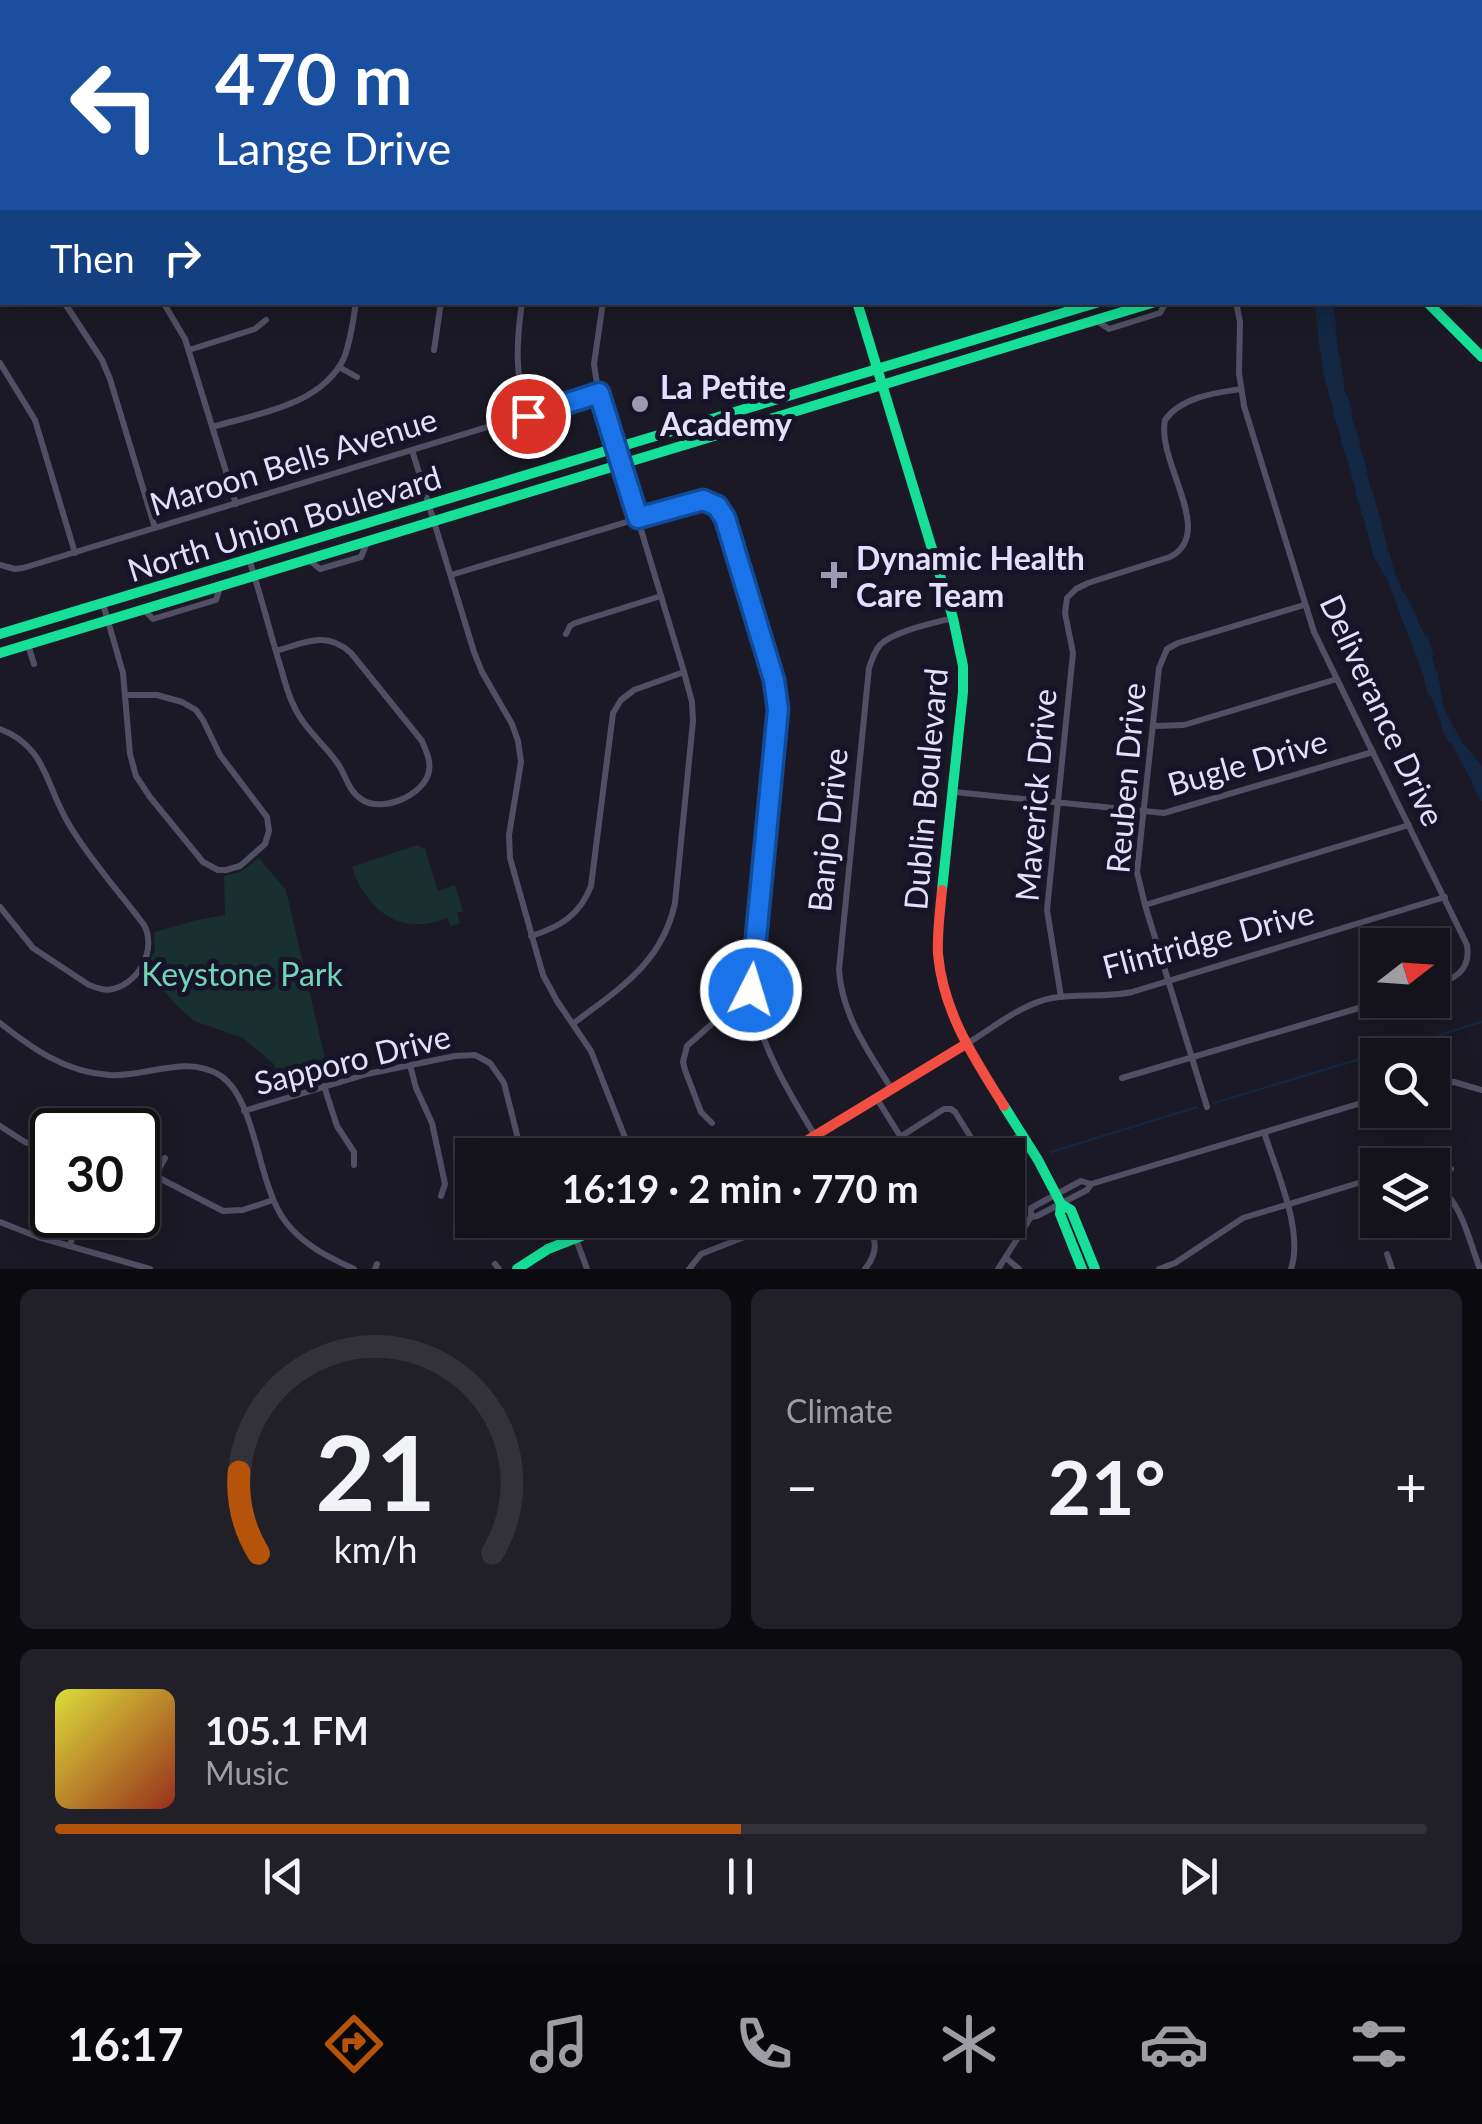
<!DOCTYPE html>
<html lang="en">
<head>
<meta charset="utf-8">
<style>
	body { margin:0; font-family:Lato,sans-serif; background:#212029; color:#f1f3f6; height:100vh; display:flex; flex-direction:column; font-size:38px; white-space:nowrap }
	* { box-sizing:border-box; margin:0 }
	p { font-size:32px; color:#9d9ea3 }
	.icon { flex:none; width:55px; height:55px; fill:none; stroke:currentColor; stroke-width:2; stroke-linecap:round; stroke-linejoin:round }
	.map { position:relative; height:1269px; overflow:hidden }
	.sheet { display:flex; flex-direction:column; gap:20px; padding:20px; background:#0b0a0f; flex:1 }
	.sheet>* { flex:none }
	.guide { position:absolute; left:0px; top:0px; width:1482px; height:305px; box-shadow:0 5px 25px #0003,0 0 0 2px #33323b; background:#1a4fa0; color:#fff; overflow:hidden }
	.needle { width:65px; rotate:73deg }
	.controls { position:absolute; left:1360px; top:928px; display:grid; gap:20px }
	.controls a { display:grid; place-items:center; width:90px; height:90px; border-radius:0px; background:#14131c; box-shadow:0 5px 25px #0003,0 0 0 2px #33323b; font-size:50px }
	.speed { position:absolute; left:30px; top:1108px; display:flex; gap:20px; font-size:50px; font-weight:700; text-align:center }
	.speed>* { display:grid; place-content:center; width:130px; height:130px; border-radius:50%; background:#14131c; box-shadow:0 5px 25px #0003,0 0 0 2px #33323b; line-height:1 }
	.speed .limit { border:5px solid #111; border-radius:15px; background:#fff; color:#111 }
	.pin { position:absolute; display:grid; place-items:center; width:85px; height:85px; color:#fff; margin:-42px; border:5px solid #fff; border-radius:50%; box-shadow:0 2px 10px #0007 }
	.me { position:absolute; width:110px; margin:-55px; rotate:5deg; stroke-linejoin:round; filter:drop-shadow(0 0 8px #0008) }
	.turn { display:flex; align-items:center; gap:35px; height:210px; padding:0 50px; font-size:45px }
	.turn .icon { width:130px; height:130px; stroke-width:2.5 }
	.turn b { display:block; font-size:70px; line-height:85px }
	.then { display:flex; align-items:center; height:95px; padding:0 50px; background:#0003; gap:20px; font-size:38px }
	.big { font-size:75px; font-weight:700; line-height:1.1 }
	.sheet .widget { flex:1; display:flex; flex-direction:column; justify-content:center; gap:15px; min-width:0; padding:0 35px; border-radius:15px; background:#212029 }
	.sheet .dial { align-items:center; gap:0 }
	.dial svg { height:260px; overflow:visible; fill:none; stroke:#33323b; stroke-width:7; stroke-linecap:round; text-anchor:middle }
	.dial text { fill:#f1f3f6; stroke:none }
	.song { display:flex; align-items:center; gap:30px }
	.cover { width:120px; height:120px; border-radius:15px; background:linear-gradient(135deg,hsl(60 70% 55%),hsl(10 70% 35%)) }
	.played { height:10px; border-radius:5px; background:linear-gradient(90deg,#b45309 50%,#33323b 50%) }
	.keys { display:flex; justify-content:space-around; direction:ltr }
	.heat { display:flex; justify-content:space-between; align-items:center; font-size:55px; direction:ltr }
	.sheet .tiles { flex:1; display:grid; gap:20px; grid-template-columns:1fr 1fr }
	.widget:last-child { grid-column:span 2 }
	.trip { position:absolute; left:455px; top:1138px; width:570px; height:100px; border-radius:0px; background:#14131c; box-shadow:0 5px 25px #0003,0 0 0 2px #33323b; font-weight:700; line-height:100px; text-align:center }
	.tab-bar { display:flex; height:160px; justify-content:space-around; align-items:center; background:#08080b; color:#9d9ea3 }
	.tab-bar .icon { width:70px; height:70px }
	.tab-bar .current { color:#b45309 }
	.tab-bar b { font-size:45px; color:#f1f3f6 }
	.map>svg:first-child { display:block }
</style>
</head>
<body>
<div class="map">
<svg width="1482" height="1269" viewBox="0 0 1482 1269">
	<rect width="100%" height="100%" fill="#1a1925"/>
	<g fill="#182f2f">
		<path d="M417,845L425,849L438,891L455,885L463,911L457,913L460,923L451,926L447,918C402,937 366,911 352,867Z"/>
		<path d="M259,858L286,890L329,1076L283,1091L274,1064L243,1038L194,1021L175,1004L146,968L155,951L154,932L198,920L225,915L224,876L240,872Z"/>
	</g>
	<path fill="#132642" d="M1316,303H1332L1342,380L1394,575L1429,643L1444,708L1461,743L1482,766V800L1443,728L1383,568L1375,560L1323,373Z"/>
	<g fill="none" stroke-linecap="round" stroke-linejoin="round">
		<g stroke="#132642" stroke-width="2.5">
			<path d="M1394,2L1395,0"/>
			<path d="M1316,302L1321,350"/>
			<path d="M1332,302L1335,326"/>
			<path d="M1339,359L1343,385"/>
			<path d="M1347,398L1351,414"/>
			<path d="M1334,411L1339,428"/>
			<path d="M1354,427L1359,443"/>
			<path d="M1342,440L1347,456"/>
			<path d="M1362,456L1366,472"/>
			<path d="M1371,490L1386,545"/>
			<path d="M1357,493L1363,514"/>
			<path d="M1373,551C1375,560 1382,565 1385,574"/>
			<path d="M1388,552L1394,575L1400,587"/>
			<path d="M1404,594L1416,618"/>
			<path d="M1427,638L1432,655"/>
			<path d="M1436,672L1441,699"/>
			<path d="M1425,680L1430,696"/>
			<path d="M1442,727L1450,742"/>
			<path d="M1454,729L1461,743L1475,759"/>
			<path d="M1473,784L1482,800"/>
			<path d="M1214,1103L1482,1022"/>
			<path d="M1051,1152L1197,1107"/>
		</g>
		<g stroke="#504f64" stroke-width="6">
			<path d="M23,0L27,2"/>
			<path d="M158,0L160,2"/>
			<path d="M300,0L301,2"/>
			<path d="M388,0V2"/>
			<path d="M908,0L910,2"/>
			<path d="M1054,0L1055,2"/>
			<path d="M1144,0L1145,2"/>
			<path d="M199,2L201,0"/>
			<path d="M507,2L509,0"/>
			<path d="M927,2L929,0"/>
			<path d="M1480,32L1482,24"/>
			<path d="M1480,89L1482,90"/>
			<path d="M0,92L2,94"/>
			<path d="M0,206L2,210"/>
			<path d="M64,302L102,360L110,379L155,528"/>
			<path d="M163,302L185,339L236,504"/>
			<path d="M522,302C516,345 515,374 527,416"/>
			<path d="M1236,302L1240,322L1239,373L1244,406L1314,632L1467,945C1471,971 1455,979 1432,986"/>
			<path d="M1097,321L1109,329L1160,313L1166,302"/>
			<path d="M189,350L255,329L266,320"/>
			<path d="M434,350L441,302"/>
			<path d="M0,363L35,420L75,553"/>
			<path d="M339,367L357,377"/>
			<path d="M212,427C257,414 322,405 344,358C351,340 353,321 356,302"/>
			<path d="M412,450L474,652L482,672L512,724L518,741L521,762L509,835L510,858L543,975L557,1001L591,1051L632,1155"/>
			<path d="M249,559C260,593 269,628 279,662C284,677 287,693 294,706C303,727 323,743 336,761C345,772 348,791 361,799C381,814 425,795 429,771C431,760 426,751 422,741L351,653C326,630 304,643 276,651"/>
			<path d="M308,559L320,569L361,557L368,540"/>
			<path d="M0,565L15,569L23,568L599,393"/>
			<path d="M451,575L696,501L711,502L722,511L773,680L778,709L751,981C751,1036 798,1108 827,1155"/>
			<path d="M103,604L123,673L130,754L136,776L150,797L203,862L218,870H226L240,866L265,844L269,831L267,817L220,755L203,720L196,710L182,702L157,695H125"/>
			<path d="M144,610L153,619L216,600L220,587"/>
			<path d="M566,634L570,626L575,623L661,596"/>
			<path d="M28,645L34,664"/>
			<path d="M1153,726L1184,725L1337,679"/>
			<path d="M0,729C48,747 46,789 70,826C91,861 120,893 144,925C157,949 139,983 113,989C104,991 97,988 89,985L33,948L0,907"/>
			<path d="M954,792L1164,813L1373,752"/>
			<path d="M1145,905L1409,825"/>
			<path d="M531,936C560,927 580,915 591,886L613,713L621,700L634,690L684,672"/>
			<path d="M1061,997L1047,910L1073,653L1065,613L1067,598L1076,589L1088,583L1170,557C1217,533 1156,462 1165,420C1181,397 1215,393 1241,389"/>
			<path d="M0,1023C33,1049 65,1072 109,1075C145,1078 187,1053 221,1076C257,1101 257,1184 285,1221C303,1245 328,1257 354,1269"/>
			<path d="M574,1023C620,988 662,963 675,903L693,721L692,702L684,672L597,384L594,364L603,302"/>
			<path d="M966,1044C993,1028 1021,1004 1052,998C1078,993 1106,998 1132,992L1445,897"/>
			<path d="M410,1065L416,1088L432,1123L445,1184L441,1196"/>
			<path d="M1122,1078L1386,1000"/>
			<path d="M1432,1083L1454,1082L1482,1090"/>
			<path d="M324,1086L337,1126L354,1152V1165"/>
			<path d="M891,1088C868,1051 842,1015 839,970L869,668C872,660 874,652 880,645C894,631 934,623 953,618"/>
			<path d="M877,1099L912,1155"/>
			<path d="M1207,1107L1145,905L1137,872L1159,668L1167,649L1178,643L1304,605"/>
			<path d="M244,1111L367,1074L455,1056L475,1055L490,1063L504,1083L522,1155"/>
			<path d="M712,1123L701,1112L685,1070L683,1062L687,1046L723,1014L740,1008L753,1006"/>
			<path d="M0,1126L25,1142L52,1152"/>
			<path d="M1264,1132C1276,1170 1304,1231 1291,1269"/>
			<path d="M900,1137L944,1109H951L955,1112L982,1155"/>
			<path d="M990,1155L1022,1134"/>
			<path d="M138,1167L223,1211L243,1210L273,1200"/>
			<path d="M155,1176L165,1158"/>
			<path d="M1432,1181C1462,1200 1468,1238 1480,1269"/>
			<path d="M1439,1185L1451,1169"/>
			<path d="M1031,1217L1037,1216L1087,1190L1091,1184"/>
			<path d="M569,1220L587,1269"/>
			<path d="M0,1222L38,1237L150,1269"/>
			<path d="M70,1246L78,1215"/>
			<path d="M1387,1254L1392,1269"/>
			<path d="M1006,1258L1019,1269"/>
			<path d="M495,1264L499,1269"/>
			<path d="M375,1269L377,1264"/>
			<path d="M689,1269L701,1254L788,1220"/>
			<path d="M865,1269C879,1252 877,1238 865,1220"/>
			<path d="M998,1269L1031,1217V1208L1081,1181L1091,1184L1378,1098"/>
			<path d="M1159,1269L1175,1263L1243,1218L1378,1177"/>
		</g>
		<g stroke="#16e098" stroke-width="10">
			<path d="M523,0L527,2"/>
			<path d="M669,2L676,0"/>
			<path d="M1480,184H1482"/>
			<path d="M1480,204L1482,203"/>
			<path d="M857,302L953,618L963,666V692L942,890"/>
			<path d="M1427,302L1482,357"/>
			<path d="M0,634L1099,302"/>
			<path d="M0,653L1155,302"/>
			<path d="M1004,1106L1038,1160L1061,1204L1071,1210L1095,1269"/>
			<path d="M1061,1204L1060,1214L1082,1269"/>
			<path d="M517,1269L548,1249L622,1220"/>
		</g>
		<path stroke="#ffcf43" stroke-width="10" d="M763,0L764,2"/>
		<g stroke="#f24e42" stroke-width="10">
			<path d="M942,890C940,911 937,933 938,954C943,1012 974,1058 1004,1106"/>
			<path d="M783,1155L966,1044"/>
		</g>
	</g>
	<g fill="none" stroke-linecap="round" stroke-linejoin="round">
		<defs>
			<path id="route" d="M528,416L599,393L638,518L703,500L717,506L725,518L774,680L778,709L751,990"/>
		</defs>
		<use href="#route" stroke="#114b97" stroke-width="25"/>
		<use href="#route" stroke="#1a73e8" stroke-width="18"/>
	</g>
	<g fill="#9c9ab1" stroke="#17142a" stroke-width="4">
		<circle cx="640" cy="404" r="10"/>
		<path d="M829 560h10v10h10v10h-10v10h-10v-10h-10v-10h10z"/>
	</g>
	<g text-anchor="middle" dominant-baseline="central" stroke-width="10" stroke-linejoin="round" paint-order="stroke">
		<g font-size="32" font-weight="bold" fill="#e2e0fc" stroke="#17142a" text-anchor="start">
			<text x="660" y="386">La Petite<tspan x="660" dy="37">Academy</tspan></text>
			<text x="856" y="557">Dynamic Health<tspan x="856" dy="37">Care Team</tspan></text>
		</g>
		<g font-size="32" fill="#e2e0fc" stroke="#17142a">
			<text transform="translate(293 461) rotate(-17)">Maroon Bells Avenue</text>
			<text transform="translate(284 523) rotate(-17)">North Union Boulevard</text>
			<text transform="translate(1383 710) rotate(65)">Deliverance Drive</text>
			<text transform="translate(1247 762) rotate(-16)">Bugle Drive</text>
			<text transform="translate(1125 778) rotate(-85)">Reuben Drive</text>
			<text transform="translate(925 789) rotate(-85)">Dublin Boulevard</text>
			<text transform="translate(1035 795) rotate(-85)">Maverick Drive</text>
			<text transform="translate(827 830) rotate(-84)">Banjo Drive</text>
			<text transform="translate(1208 939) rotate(-15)">Flintridge Drive</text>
			<text transform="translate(352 1059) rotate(-14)">Sapporo Drive</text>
		</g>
		<g font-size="32" fill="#73d5b7" stroke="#17142a">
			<text x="242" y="973">Keystone Park</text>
		</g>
	</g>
</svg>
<div class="controls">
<a><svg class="needle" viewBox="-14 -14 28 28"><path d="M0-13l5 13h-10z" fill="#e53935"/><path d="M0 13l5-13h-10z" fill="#9d9ea3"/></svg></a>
<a><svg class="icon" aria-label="search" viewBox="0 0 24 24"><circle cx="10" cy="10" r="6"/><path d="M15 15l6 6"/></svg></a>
<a><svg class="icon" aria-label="layers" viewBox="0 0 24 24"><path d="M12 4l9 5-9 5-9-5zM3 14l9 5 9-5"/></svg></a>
</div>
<div class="speed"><div class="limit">30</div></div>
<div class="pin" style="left:528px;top:416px;background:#d93025"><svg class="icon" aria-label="arrive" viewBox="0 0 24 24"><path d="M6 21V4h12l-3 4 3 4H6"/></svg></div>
<svg class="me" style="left:751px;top:990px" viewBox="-20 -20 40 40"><circle r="17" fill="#1a73e8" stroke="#fff" stroke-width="3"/><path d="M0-11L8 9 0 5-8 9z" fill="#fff"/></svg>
<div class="trip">16:19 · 2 min · 770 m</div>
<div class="guide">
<div class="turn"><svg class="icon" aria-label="left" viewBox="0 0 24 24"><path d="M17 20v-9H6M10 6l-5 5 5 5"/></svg><div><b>470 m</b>Lange Drive</div></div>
<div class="then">Then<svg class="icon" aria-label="right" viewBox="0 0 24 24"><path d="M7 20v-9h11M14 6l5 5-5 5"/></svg></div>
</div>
</div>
<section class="sheet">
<div class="tiles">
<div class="widget dial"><svg viewBox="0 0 100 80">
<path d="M14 69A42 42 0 1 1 86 69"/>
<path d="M14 69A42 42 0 0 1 8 44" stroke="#b45309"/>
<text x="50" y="56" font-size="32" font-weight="700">21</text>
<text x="50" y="72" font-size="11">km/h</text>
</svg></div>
<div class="widget"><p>Climate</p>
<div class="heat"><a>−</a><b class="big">21°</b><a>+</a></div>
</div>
<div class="widget">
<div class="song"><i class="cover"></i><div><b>105.1 FM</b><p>Music</p></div></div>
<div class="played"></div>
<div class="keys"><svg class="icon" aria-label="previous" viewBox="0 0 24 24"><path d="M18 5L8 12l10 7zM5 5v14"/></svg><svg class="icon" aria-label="pause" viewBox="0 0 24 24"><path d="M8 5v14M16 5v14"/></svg><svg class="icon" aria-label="next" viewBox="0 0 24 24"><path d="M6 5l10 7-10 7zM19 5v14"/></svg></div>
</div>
</div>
</section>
<nav class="tab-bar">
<b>16:17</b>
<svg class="icon current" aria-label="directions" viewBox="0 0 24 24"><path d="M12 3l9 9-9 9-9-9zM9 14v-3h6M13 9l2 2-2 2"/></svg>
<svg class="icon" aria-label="music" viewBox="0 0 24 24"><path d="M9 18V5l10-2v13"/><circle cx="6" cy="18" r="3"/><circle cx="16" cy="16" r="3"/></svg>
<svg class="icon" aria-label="phone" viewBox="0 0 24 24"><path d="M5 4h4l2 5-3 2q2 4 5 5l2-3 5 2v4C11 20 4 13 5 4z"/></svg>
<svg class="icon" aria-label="climate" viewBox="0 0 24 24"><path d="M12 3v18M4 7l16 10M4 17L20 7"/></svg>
<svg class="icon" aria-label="car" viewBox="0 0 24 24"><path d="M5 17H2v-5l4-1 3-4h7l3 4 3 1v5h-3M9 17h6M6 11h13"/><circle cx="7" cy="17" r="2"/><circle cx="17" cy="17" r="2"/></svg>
<svg class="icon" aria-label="filters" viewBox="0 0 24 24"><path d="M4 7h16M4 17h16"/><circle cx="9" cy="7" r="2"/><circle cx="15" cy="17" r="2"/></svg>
</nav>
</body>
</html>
